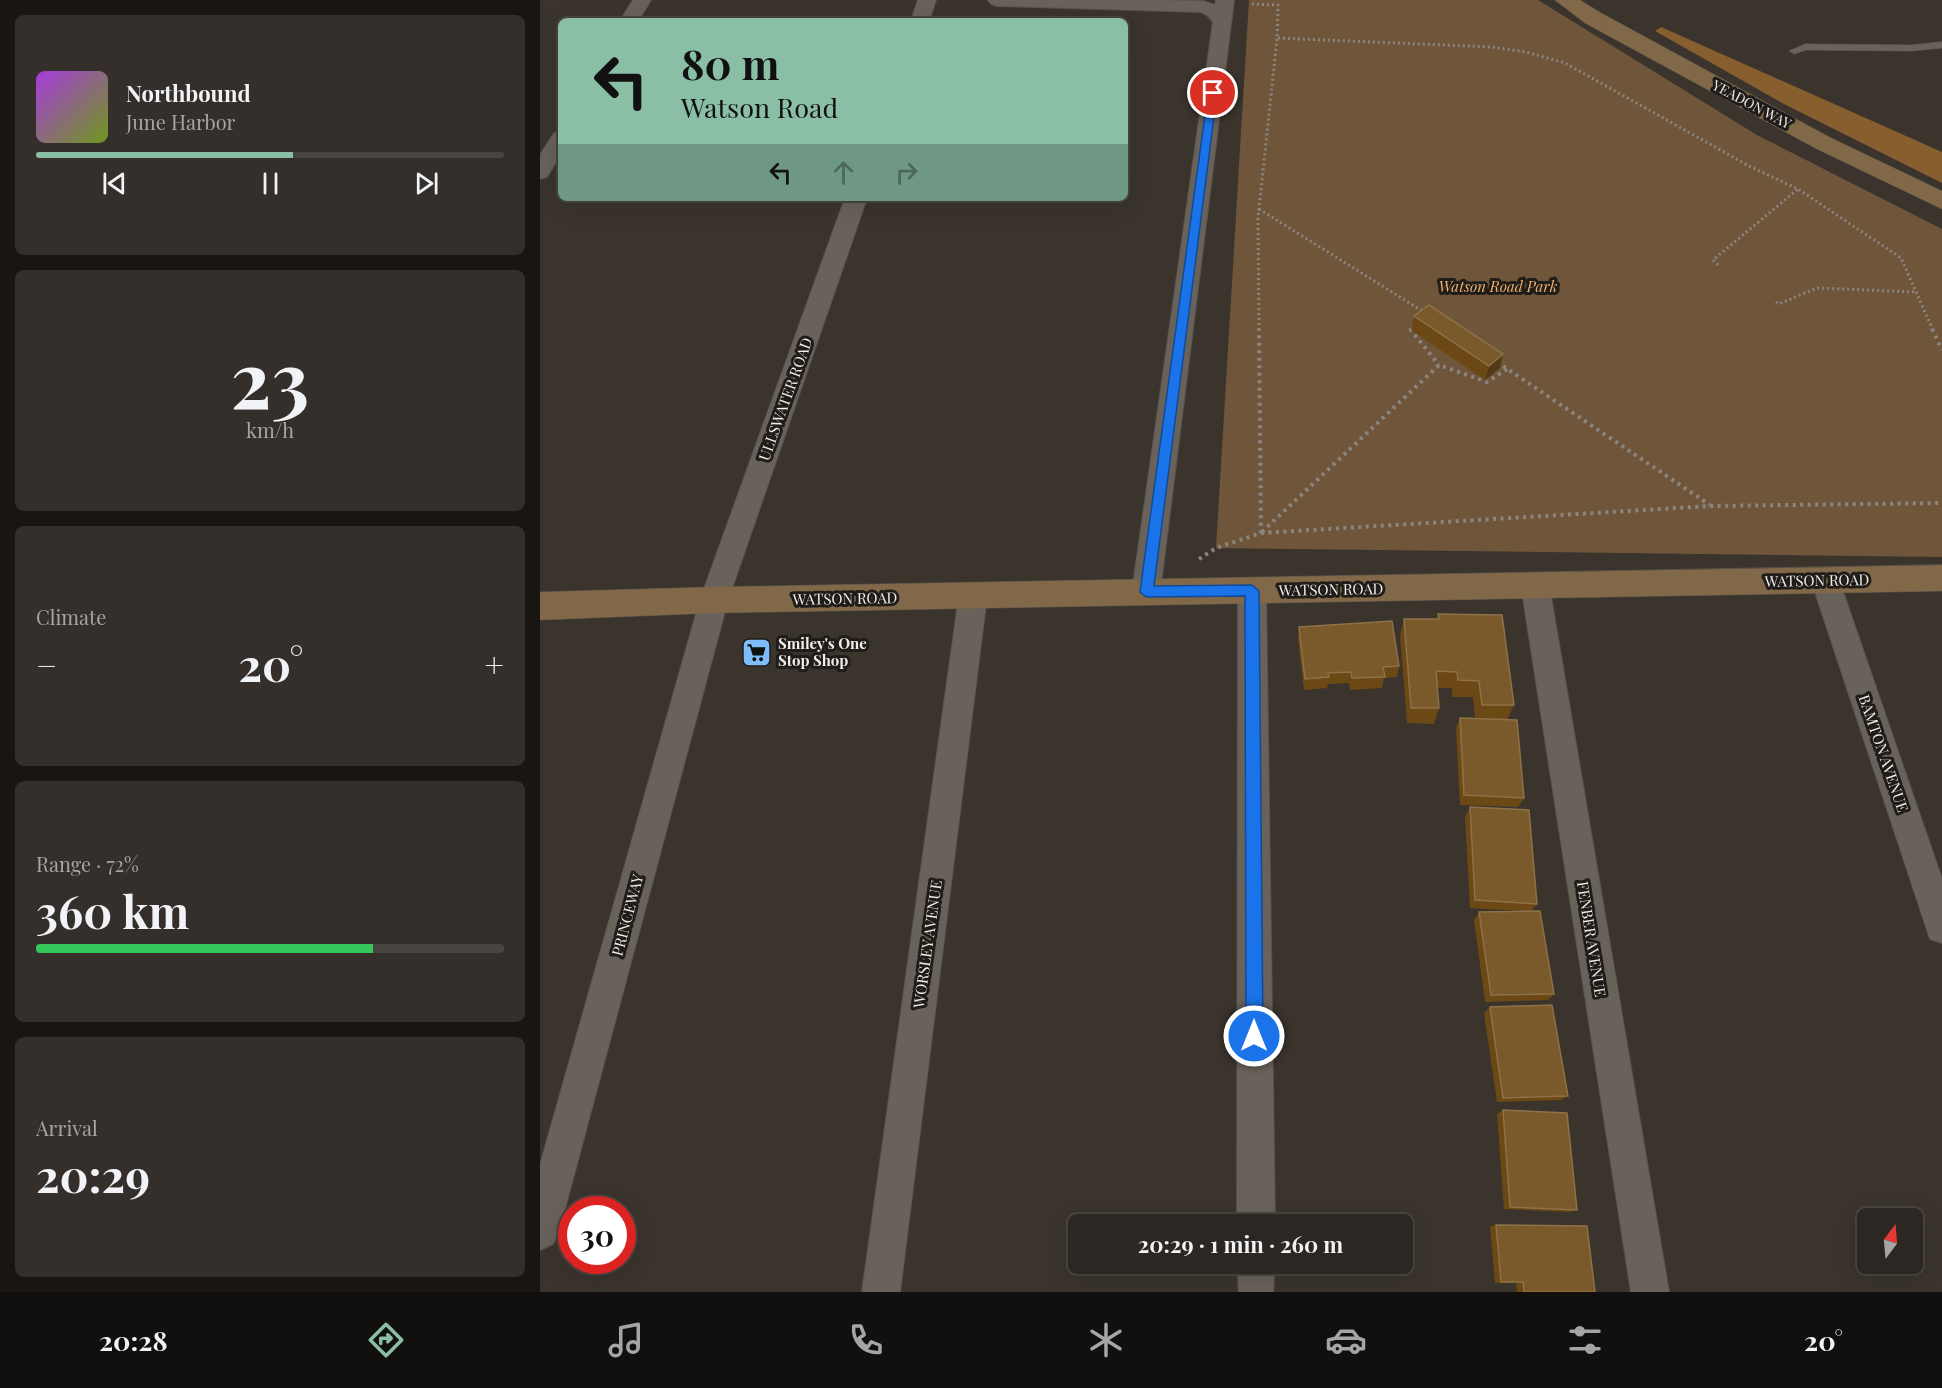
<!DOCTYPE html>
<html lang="en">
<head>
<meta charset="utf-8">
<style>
	body { margin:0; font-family:"Playfair Display",serif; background:#342f2a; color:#f1f3f6; height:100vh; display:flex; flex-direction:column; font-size:22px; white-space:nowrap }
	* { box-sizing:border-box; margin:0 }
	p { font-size:20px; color:#a6a5a5 }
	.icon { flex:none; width:33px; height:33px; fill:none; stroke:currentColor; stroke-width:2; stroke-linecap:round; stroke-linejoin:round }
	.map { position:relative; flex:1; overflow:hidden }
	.side { display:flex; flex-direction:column; gap:15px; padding:15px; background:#181513; width:540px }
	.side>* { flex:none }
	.guide { position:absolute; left:18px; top:18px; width:570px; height:183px; border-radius:9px; box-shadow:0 6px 24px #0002,0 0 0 2px #484440; background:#8abfa5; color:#111; overflow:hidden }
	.needle { width:39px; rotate:16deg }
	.controls { position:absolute; left:1317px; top:1208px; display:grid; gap:12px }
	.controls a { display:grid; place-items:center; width:66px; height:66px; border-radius:9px; background:#2c2722; box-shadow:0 6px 24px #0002,0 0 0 2px #484440; font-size:30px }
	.speed { position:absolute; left:18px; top:1196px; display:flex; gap:12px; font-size:30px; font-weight:700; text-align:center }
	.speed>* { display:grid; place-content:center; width:78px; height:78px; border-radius:50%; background:#2c2722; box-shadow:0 6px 24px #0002,0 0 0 2px #484440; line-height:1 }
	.speed .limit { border:9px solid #d22; background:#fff; color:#111 }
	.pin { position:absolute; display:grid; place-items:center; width:51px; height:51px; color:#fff; margin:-26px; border:3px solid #fff; border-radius:50%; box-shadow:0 2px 6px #0007 }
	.me { position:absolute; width:66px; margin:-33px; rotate:0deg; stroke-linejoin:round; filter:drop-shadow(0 0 4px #0008) }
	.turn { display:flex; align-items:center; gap:21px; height:126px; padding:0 24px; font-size:27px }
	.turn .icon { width:78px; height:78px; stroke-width:2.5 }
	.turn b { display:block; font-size:42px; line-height:51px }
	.lanes { display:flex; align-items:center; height:57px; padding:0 24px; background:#0003; justify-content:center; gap:30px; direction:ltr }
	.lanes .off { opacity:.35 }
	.big { font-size:45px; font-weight:700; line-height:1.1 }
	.side .card { flex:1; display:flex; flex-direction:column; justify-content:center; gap:9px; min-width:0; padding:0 21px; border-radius:9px; background:#342f2a }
	.side .dial { align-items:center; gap:0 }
	.dial b { font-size:78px; line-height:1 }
	.song { display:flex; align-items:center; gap:18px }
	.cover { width:72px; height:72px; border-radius:9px; background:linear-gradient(135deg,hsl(280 70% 55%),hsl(80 70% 35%)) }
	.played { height:6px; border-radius:3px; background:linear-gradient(90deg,#8abfa5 55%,#484440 55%) }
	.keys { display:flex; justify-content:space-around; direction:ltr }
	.heat { display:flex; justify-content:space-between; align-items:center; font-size:33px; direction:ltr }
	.charge { height:9px; border-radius:4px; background:linear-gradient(90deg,#34c759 72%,#484440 0) }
	.trip { position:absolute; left:528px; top:1214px; width:345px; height:60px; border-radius:9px; background:#2c2722; box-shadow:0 6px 24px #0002,0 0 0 2px #484440; font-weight:700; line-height:60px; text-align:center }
	.dock { display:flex; height:96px; justify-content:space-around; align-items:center; background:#12100e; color:#a6a5a5 }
	.dock .icon { width:42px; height:42px }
	.dock .current { color:#8abfa5 }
	.dock b { font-size:27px; color:#f1f3f6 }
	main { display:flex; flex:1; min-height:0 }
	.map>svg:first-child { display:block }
</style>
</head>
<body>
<main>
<section class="side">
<div class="card">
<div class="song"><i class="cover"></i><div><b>Northbound</b><p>June Harbor</p></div></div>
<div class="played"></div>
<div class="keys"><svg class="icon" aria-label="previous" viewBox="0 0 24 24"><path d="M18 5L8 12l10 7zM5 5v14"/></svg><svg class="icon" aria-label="pause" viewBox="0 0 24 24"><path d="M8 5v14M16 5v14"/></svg><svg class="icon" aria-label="next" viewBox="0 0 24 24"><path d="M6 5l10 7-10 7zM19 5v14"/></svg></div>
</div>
<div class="card dial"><b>23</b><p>km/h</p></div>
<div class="card"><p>Climate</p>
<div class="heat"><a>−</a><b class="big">20°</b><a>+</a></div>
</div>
<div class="card"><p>Range · 72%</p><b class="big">360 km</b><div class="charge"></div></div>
<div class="card"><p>Arrival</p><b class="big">20:29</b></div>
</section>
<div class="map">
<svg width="1402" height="1292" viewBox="0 0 1402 1292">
	<rect width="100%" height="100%" fill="#3a342d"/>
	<path fill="#6f563b" d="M709,0H998L1217,135L1402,229V557L676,548Z"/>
	<path fill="#875f2f" d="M1121,27L1402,152V183L1242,103L1115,31Z"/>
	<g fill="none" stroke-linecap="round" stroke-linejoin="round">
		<defs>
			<path id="lane" d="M1402,42V48L1371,51L1266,50L1254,54L1249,51L1265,44L1371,45Z"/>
			<g id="street">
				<path d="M93,0H111L98,21H80Z"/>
				<path d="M378,0H396L389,21H371Z"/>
				<path d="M448,0H620L663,1L675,5L676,0H694L620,592L616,600L606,603L596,600L592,592L673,22L667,15L661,12L457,6L451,4Z"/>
				<path d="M21,131V154L7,177L0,179V155L14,133Z"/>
				<path d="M305,198H327L188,600L19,1231L13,1244L0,1250V1165L160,600Z"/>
				<path d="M1285,569L1295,572L1299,580L1402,879V943L1390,939L1386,927L1271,580L1275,572Z"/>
				<path d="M995,574L1005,577L1009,585L1129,1292H1091L981,585L985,577Z"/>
				<path d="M712,580L722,583L726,591L735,1224H697L698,591L702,583Z"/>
				<path d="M433,584L443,588L447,596L360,1292H322L419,596L423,588Z"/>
				<path d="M697,1263H735L733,1292H699Z"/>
			</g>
			<g id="secondary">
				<path d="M1015,0H1040L1061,13L1291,138L1402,191V209L1275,148L1045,23Z"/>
				<path d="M1402,565V591L174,613L0,620V592L174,587Z"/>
			</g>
		</defs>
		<use href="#lane" stroke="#57524c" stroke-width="1"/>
		<use href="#street" stroke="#57524c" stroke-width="2"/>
		<use href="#secondary" stroke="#57524c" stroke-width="1"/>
		<g stroke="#8a857f" stroke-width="3" stroke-dasharray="2 3" stroke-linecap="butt">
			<path d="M712,4L738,5L737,38L952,47L986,52L1025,63L1209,166L1258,189L1361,258L1393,330"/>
			<path d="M719,209L884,312"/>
			<path d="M1178,265L1173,260L1258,189"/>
			<path d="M1236,302L1239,304L1277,288L1376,292"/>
			<path d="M719,330L718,218L737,38"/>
			<path d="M870,330L874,325"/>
		</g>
		<g stroke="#8a857f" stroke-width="4" stroke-dasharray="3 4.5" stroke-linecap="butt">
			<path d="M870,329L899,365"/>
			<path d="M1392,329L1402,350"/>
			<path d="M957,362L1170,505"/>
			<path d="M722,532L899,365L947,382L967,369"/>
			<path d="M721,533L1170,506L1402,503"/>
			<path d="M659,559L676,548L721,533L719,329"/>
		</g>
		<use href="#lane" fill="#69625a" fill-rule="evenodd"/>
		<use href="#street" fill="#69625a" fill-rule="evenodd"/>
		<use href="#secondary" fill="#816848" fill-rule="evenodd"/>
	</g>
	<g fill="#6c4814">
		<path d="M874,316L960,368L945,380L871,330Z"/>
		<path d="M898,614L974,705L967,720L984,798L978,807L920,805L916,728L920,718H935L933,697H912V688H897L899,708L894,724L867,723L860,636L864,619H897Z"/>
		<path d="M759,627L859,666L857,677L844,678L842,688L810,690L809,683L788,684L787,688L764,690L758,639Z"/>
		<path d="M930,807L997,904L991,911L1014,994L1008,1000L945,1002L934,920L939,912L983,911L930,908L925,817Z"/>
		<path d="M950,1007L1028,1096L1021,1100L957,1102L944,1013Z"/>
		<path d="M963,1110L1037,1210L1029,1212L964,1209L957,1114Z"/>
		<path d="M956,1225L1055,1292H977L976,1283H955L950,1226Z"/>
	</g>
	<path fill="#523914" d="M963,354L960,368L945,380L949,366Z"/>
	<g fill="#7a5a2b" stroke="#8d7148" stroke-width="1.5">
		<path d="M889,305L963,354L949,366L874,316Z"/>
		<path d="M898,614L962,615L974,705H942L939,681L918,680L917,672L896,671L899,708H871L864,619H899Z"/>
		<path d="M852,621L859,666L843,667L845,677L812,678L811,672L788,673L789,677L765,679L759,627Z"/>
		<path d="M920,718L977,720L984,798L924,795Z"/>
		<path d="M930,807L989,810L997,904L935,900Z"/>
		<path d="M1000,911L1014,994L951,995L939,912Z"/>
		<path d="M1012,1005L1028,1096L963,1098L950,1007Z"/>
		<path d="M963,1110L1027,1113L1037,1210L970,1207Z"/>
		<path d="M956,1225L1047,1226L1055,1292H984L983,1282H961Z"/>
	</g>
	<path fill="#1a73e8" stroke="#114b97" stroke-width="1.5" d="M673,90L677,93L614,586L712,585L719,591L723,1036L720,1042L714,1045L709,1042L706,1036L705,596L606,597L600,592L668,93Z"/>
	<defs>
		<symbol id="supermarket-square" viewBox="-11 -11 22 22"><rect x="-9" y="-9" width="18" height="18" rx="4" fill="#7ebdf9" stroke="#1f1c19"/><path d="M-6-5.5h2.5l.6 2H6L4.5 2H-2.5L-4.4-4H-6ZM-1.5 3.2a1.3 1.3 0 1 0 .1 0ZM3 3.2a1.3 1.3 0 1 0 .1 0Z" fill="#111"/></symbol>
	</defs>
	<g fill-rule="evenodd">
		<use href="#supermarket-square" x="200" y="636" width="33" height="33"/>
	</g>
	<g text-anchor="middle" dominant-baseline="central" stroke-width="6" stroke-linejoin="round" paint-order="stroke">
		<g font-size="14" fill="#f1ede8" stroke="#1f1c19">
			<text transform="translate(1212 104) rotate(28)">YEADON WAY</text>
		</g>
		<g font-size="15" font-style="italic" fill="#f0b26c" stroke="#1f1c19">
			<text x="958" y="286">Watson Road Park</text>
		</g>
		<g font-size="15" fill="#f1ede8" stroke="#1f1c19">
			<text transform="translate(245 399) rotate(-70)">ULLSWATER ROAD</text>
			<text transform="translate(1277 580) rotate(-1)">WATSON ROAD</text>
			<text transform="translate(791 589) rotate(-1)">WATSON ROAD</text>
			<text transform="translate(305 598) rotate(-1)">WATSON ROAD</text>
			<text transform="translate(1344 753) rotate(71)">BAMTON AVENUE</text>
			<text transform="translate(87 915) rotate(-75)">PRINCEWAY</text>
			<text transform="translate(1052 939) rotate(81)">FENBER AVENUE</text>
			<text transform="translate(387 944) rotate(-82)">WORSLEY AVENUE</text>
		</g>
		<g font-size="15" font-weight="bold" fill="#f1ede8" stroke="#1f1c19" text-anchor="start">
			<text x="238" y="643">Smiley's One<tspan x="238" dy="17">Stop Shop</tspan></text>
		</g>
	</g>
</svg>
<div class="controls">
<a><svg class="needle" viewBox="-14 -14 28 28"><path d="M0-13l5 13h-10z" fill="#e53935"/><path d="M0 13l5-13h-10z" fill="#a6a5a5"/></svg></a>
</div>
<div class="speed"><div class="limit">30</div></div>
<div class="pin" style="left:673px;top:93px;background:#d93025"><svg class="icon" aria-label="arrive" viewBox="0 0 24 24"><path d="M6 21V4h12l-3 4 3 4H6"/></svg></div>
<svg class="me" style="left:714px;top:1036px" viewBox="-20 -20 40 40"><circle r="17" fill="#1a73e8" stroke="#fff" stroke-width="3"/><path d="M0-11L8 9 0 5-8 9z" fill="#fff"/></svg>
<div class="trip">20:29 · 1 min · 260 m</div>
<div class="guide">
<div class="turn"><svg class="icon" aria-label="left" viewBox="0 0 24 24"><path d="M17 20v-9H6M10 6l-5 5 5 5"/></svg><div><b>80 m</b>Watson Road</div></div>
<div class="lanes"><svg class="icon" aria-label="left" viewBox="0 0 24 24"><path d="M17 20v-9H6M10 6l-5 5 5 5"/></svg><svg class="icon off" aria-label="ahead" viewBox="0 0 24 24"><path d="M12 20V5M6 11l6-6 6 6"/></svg><svg class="icon off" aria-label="right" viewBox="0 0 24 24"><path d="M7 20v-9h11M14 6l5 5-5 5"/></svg></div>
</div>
</div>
</main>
<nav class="dock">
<b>20:28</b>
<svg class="icon current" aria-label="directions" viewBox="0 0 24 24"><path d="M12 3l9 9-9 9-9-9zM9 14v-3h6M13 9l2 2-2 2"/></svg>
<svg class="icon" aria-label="music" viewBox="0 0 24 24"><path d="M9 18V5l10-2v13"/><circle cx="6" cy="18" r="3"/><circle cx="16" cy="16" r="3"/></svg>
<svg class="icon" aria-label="phone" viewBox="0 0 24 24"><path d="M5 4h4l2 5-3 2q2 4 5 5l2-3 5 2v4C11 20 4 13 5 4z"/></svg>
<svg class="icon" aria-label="climate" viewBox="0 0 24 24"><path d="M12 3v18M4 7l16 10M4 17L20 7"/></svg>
<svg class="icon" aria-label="car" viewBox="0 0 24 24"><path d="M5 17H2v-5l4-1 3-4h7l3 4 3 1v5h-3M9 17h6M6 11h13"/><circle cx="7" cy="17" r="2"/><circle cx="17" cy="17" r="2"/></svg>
<svg class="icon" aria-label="filters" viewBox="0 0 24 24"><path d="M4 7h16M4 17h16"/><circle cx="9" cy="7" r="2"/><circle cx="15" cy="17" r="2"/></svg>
<b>20°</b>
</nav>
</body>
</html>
